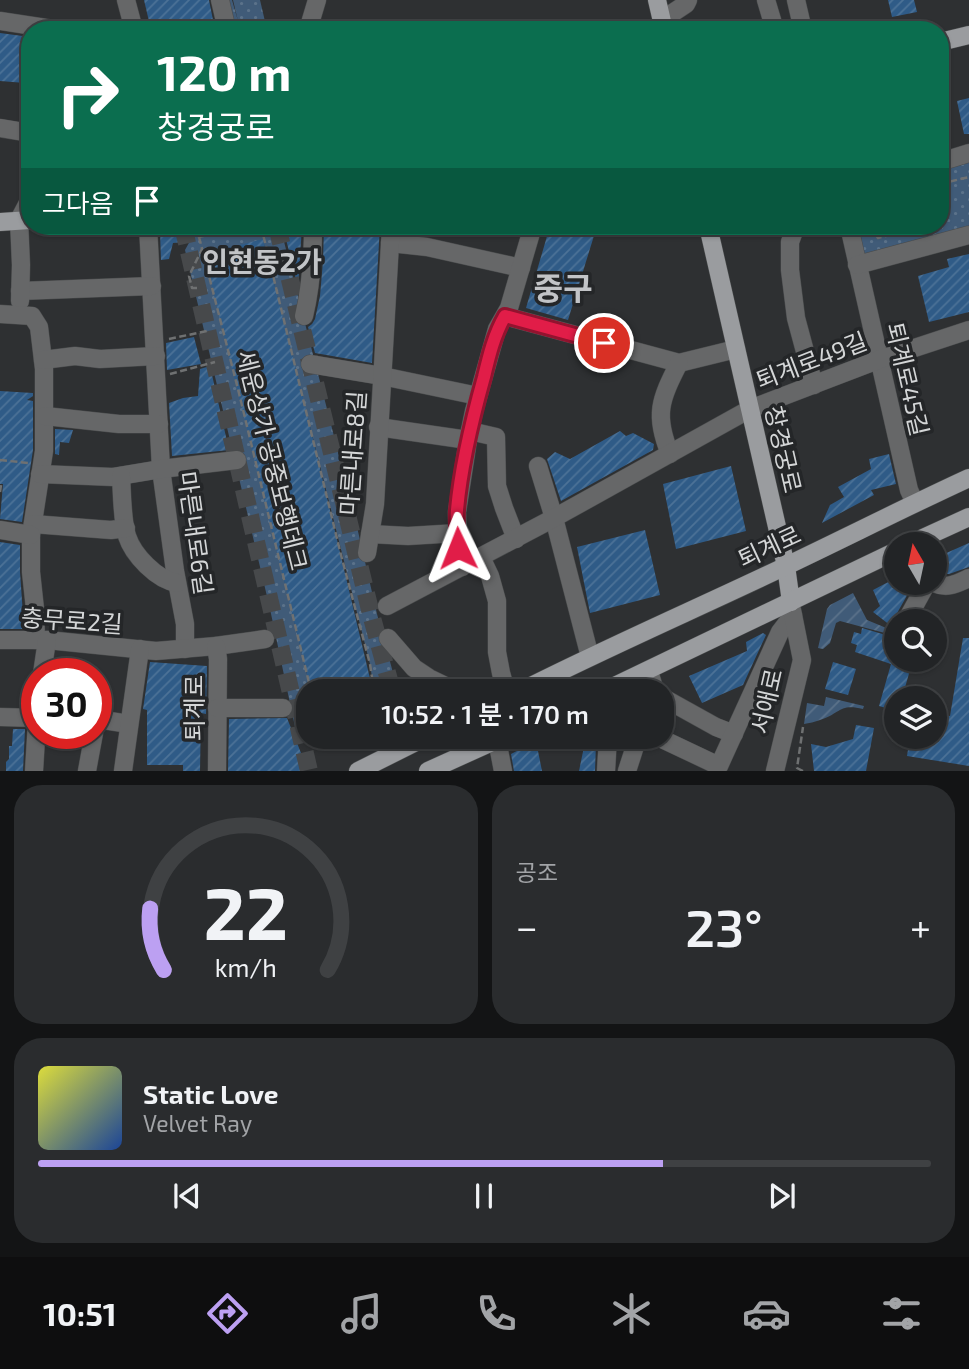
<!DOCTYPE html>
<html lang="ko">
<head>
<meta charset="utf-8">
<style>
	body { margin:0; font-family:"Exo 2","Noto Sans KR",sans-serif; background:#2a2c2e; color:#f1f3f6; height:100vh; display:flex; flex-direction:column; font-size:26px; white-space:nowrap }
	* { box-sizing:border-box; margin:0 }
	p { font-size:23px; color:#a2a4a7 }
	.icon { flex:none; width:38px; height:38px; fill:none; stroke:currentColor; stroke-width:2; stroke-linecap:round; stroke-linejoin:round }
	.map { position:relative; height:771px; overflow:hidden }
	.drawer { display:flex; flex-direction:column; gap:14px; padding:14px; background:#131415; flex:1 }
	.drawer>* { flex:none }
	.guide { position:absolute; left:21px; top:21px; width:928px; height:214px; border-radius:28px; box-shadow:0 2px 5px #0004,0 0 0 2px #3f4143; background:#0b6e4f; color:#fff; overflow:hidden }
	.needle { width:46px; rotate:351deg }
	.tools { position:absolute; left:884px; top:532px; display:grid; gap:14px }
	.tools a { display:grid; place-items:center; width:63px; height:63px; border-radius:50%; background:#222426; box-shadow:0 2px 5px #0004,0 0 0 2px #3f4143; font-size:35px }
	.speed { position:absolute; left:21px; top:658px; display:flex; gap:14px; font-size:35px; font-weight:700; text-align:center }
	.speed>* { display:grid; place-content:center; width:91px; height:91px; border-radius:50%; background:#222426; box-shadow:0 2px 5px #0004,0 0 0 2px #3f4143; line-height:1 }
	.speed .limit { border:10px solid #d22; background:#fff; color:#111 }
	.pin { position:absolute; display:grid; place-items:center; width:60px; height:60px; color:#fff; margin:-30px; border:4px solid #fff; border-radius:50%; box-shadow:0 2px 7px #0007 }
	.me { position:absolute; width:77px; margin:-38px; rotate:358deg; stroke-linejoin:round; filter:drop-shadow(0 0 5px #0008) }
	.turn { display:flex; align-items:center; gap:24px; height:147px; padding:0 21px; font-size:32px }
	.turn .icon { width:91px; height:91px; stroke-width:2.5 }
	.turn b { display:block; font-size:49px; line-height:60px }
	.then { display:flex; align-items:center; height:66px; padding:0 21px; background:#0003; gap:14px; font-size:26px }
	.big { font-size:52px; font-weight:600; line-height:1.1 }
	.drawer .widget { flex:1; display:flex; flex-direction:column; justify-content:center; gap:10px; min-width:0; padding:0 24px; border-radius:28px; background:#2a2c2e }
	.drawer .dial { align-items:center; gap:0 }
	.dial svg { height:182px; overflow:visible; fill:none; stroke:#3f4143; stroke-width:7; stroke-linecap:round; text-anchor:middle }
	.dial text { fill:#f1f3f6; stroke:none }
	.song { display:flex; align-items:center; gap:21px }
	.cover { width:84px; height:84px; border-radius:10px; background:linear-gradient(135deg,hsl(60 70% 55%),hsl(220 70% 35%)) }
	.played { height:7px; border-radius:4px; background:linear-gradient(90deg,#bca0f2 70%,#3f4143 70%) }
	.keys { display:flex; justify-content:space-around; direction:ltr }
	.heat { display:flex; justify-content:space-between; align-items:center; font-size:38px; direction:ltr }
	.drawer .tiles { flex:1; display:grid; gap:14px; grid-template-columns:1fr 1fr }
	.widget:last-child { grid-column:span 2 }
	.trip { position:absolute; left:296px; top:679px; width:378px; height:70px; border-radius:28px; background:#222426; box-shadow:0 2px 5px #0004,0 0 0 2px #3f4143; font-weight:600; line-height:70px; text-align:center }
	.dock { display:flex; height:112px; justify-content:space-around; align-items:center; background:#0e0e0f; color:#a2a4a7 }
	.dock .icon { width:49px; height:49px }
	.dock .selected { color:#bca0f2 }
	.dock b { font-size:32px; color:#f1f3f6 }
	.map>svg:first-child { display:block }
</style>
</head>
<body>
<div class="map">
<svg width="969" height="771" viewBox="0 0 969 771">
	<defs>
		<pattern id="grass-dots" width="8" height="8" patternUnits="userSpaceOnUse" patternTransform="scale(1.75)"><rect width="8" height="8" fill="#405b78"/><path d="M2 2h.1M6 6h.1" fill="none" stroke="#5b728a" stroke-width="1.8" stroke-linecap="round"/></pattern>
		<pattern id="garden-furrows" width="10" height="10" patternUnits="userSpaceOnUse" patternTransform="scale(1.75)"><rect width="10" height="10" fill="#405b78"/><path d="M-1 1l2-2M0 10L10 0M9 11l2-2" fill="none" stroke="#5b728a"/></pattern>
		<pattern id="building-hatch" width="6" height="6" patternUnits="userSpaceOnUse" patternTransform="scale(1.75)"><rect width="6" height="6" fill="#2f5b87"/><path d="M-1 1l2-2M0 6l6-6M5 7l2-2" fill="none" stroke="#4c7297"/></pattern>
	</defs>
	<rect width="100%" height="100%" fill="#2e3032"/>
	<g fill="url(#grass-dots)">
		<path d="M224,0H232L238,21L233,0H260L267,30H231Z"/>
		<path d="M969,158V231L860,260L853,226H940V166Z"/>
		<path d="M185,226H199L201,231L222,226H280L354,514L377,614L398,691H374L370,664L263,240L238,389L311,691H308V737H316L298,741L270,609L185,250L190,241Z"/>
	</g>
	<g fill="url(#garden-furrows)">
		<path d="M853,593L867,620L896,632V636L840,621L836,623L830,643L823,649L818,648L827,609L830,605Z"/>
		<path d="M826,697L864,706L863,709C839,703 840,714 820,720C815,722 809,723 804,724L807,703L824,706Z"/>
	</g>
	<g fill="url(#building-hatch)">
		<path d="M144,0H209L215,30H151Z"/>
		<path d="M888,0H914L917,12L892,17Z"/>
		<path d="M0,33L30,37V55L28,54L25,83L0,81Z"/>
		<path d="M969,98V134H964L957,101Z"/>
		<path d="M287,226H302L298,288L284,231Z"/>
		<path d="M324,226H380L372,363L315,353L308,327L312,324L315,319L320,296L323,261Z"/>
		<path d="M550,226H597L568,320L526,308Z"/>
		<path d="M160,232H167L193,241L173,243L169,259L161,260Z"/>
		<path d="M263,239L304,401L373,691H311L204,254Z"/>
		<path d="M969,254V312L929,322L918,276L949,267L947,259Z"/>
		<path d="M194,337L201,364L167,370L166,343Z"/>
		<path d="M210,366L229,450L172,456L169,403L183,398L198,396L200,369Z"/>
		<path d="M0,391L33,393V396L27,400L33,401V450L22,522L0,519L3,484H0Z"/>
		<path d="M55,429L73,430L69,443L60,442L59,455L55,454Z"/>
		<path d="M620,431L626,436L633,433L654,444L653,450L561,501L547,459L555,452L570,459Z"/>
		<path d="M889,454L896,484L871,490L874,495L822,523L830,505L844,497L838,487L871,469L869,459Z"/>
		<path d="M731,466L746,531L676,549L663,484Z"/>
		<path d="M645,530L660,595L590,613L577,547Z"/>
		<path d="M0,542L20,545V572L24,629H0Z"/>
		<path d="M969,543V567L949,574H942L935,558Z"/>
		<path d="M896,578V583H914L896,615L895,629L873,612L880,606L873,590Z"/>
		<path d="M862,628L896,638V660H923L919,673L910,670L902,698H896V711L879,706L891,664L855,652L857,645L851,643L854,632L861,634Z"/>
		<path d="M763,633L766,635L743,685L702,703L689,676L747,651L746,642Z"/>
		<path d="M963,638H969V766L907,756L910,737H934V721L936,722L938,714L950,716Z"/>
		<path d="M150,662L207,666L206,714L201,713L200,771H183V765H147V710L143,709Z"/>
		<path d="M833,662L856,669L848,695L825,689Z"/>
		<path d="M287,718L305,763L300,771H228L229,719Z"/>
		<path d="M856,725L874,728L866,771H814L811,744L826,747L853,739Z"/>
		<path d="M13,729H25L23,771H6V762L9,759V746H12Z"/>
		<path d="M536,741L542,771H514L511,754Z"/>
		<path d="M585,742L596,743L595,771H579Z"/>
	</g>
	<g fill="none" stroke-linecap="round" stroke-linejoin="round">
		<g stroke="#47494b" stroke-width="18" stroke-dasharray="18 9" stroke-linecap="butt">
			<path d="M183,226L309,771"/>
			<path d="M277,226L371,614L392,691"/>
			<path d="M320,737L324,743"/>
		</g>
		<defs>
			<g id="minor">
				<path d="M126,0L134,30"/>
				<path d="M220,0L227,30"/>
				<path d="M766,0L775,30"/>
				<path d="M796,0L803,30"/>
				<path d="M662,20L686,4L688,0"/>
				<path d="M0,21L59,30"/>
				<path d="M308,30L317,0"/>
				<path d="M0,128L30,133"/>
				<path d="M940,162L969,153"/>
				<path d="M148,226L161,469L175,571L185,624V649"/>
				<path d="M796,226L790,242V270L796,318L814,385"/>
				<path d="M849,226L909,490L915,503"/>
				<path d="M390,243L427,247L521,268"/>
				<path d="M857,265L969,235"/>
				<path d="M20,291L152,286"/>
				<path d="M20,301L21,265L19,220L30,199"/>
				<path d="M0,314L32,316L39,327L44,369V451L31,535V572L35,609L36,640"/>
				<path d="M304,316C311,287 313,256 313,226"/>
				<path d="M505,316L679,363L736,349"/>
				<path d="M43,360L75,356L100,359L156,356"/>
				<path d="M310,364L382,376L478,396"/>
				<path d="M45,416L119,424H159"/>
				<path d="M378,427L468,440"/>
				<path d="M470,431L496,437L497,486L504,508L516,539"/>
				<path d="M670,454C654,415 660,400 679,363"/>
				<path d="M538,466L554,518L590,657"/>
				<path d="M40,474L113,477L161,469L237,460"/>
				<path d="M121,476C122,492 122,521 127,536C133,555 157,580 177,583"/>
				<path d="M33,524L111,530L126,528"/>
				<path d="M0,530L31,535"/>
				<path d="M370,534L408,536L458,533"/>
				<path d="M367,553L375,504L391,226"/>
				<path d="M481,557L490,576L497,601V652L501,673L506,691"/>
				<path d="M462,567L458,548L457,512L468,440L474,411L497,329L509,308L533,226"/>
				<path d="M934,583C947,589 956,584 969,578"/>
				<path d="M387,606L554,518L750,409L878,360L969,330"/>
				<path d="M906,621L927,583"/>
				<path d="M388,638L414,668L429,678L456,691"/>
				<path d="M0,640H47L156,651L216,646L265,639"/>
				<path d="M216,646L218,659L217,771"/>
				<path d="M649,671L655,691"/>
				<path d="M42,674L47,640"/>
				<path d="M662,697L716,727L734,734"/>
				<path d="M217,708H283"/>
				<path d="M0,717L37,718"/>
				<path d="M96,723L97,719L129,724"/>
				<path d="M662,734V739L719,766L780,632L793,615"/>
				<path d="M497,740L503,771"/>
				<path d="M34,771L37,722"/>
				<path d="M87,771L94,733"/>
				<path d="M123,771L140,649"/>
				<path d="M606,771L608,737"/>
				<path d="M627,771L638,737"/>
				<path d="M775,771L802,660L792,610"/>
			</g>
			<g id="major">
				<path d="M657,0L664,30"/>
				<path d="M940,42L969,35"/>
				<path d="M0,222L30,220"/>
				<path d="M708,226L786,566L791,602"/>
				<path d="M910,544L969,517"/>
				<path d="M521,691C608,647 698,608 786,566C847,537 908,506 969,478"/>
				<path d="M604,691L896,551"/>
				<path d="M358,771L426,737"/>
				<path d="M428,771L503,737"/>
			</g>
		</defs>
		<use href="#minor" stroke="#494b4c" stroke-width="19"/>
		<use href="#major" stroke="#494b4c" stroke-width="19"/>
		<g stroke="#6f7172" stroke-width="2.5" stroke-dasharray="7 3.5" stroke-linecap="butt">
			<path d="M940,184L969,177"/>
			<path d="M194,226L199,237L248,226"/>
			<path d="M871,226L878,238L913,229V226"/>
			<path d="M197,288H192L189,276L202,249"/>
			<path d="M169,339L207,331"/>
			<path d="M170,374L215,362"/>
			<path d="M0,460L28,463"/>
			<path d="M0,492L1,485"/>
			<path d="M353,737L355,744"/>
			<path d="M803,771L797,768L803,727"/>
		</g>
		<use href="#minor" stroke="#666768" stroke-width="18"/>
		<use href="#major" stroke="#9a9c9f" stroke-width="18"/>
		<g stroke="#6f7172" stroke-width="2.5" stroke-dasharray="7 3.5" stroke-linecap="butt">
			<path d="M261,226L341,555L370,664L374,691"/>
			<path d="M199,237L238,389L311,691"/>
		</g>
	</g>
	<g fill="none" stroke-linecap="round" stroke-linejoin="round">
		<defs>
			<path id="route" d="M458,548C458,535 456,522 457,510C461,465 472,420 484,377C489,356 494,335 505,316L604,343"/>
		</defs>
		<use href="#route" stroke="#92132f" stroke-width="18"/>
		<use href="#route" stroke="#e11d48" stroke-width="12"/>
	</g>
	<g text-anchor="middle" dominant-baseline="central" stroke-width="7" stroke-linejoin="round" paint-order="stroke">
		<g font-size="24" fill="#d4d6d7" stroke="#242628">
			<text transform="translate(811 360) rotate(-21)">퇴계로49길</text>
			<text transform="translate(908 379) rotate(77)">퇴계로45길</text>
			<text transform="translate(784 449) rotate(77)">창경궁로</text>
			<text transform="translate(352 453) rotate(-86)">마른내로8길</text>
			<text transform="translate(273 460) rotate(76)">세운상가 공중보행데크</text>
			<text transform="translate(196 533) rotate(82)">마른내로6길</text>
			<text transform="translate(769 546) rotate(-25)">퇴계로</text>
			<text transform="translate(72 620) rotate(4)">충무로2길</text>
			<text transform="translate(766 701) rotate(-77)">서애로</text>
			<text transform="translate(193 708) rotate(-90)">퇴계로</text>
		</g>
		<g font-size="28" font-weight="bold" fill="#c2c4c7" stroke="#242628">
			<text x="262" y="261">인현동2가</text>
		</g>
		<g font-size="32" font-weight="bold" fill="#c2c4c7" stroke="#242628">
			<text x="563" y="287">중구</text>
		</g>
	</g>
</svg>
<div class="tools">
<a><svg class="needle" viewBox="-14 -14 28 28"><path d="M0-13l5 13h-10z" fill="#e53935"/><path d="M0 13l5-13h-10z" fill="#a2a4a7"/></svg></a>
<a><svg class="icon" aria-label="search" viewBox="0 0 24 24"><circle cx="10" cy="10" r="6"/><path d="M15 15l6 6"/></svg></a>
<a><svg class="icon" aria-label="layers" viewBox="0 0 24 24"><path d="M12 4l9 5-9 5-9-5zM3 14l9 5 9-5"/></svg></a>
</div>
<div class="speed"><div class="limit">30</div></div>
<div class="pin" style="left:604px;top:343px;background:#d93025"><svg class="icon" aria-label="arrive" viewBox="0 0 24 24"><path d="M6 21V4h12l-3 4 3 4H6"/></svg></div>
<svg class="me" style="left:458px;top:548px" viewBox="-20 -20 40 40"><path d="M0-17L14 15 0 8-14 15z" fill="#e11d48" stroke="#fff" stroke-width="4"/></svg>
<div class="trip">10:52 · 1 분 · 170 m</div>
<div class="guide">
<div class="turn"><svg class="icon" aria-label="right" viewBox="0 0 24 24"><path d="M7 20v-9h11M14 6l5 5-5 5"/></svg><div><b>120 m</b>창경궁로</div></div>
<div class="then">그다음<svg class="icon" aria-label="arrive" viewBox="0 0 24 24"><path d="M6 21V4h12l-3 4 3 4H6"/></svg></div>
</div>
</div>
<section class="drawer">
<div class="tiles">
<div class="widget dial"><svg viewBox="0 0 100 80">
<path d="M14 69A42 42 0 1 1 86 69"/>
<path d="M14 69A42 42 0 0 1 8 42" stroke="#bca0f2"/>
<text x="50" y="56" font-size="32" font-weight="700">22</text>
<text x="50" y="72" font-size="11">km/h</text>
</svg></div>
<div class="widget"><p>공조</p>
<div class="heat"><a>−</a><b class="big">23°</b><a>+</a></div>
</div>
<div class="widget">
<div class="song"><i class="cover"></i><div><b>Static Love</b><p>Velvet Ray</p></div></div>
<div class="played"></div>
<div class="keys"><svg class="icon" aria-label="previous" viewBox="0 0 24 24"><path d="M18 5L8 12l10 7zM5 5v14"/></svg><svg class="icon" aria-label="pause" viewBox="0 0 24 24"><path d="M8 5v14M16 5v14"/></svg><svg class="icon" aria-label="next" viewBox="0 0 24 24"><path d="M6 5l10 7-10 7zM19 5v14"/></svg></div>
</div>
</div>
</section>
<nav class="dock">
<b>10:51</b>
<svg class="icon selected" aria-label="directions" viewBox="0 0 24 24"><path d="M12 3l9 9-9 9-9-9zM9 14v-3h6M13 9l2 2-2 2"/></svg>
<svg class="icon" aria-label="music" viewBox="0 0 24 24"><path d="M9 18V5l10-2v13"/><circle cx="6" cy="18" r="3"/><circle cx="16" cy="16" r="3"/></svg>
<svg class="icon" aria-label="phone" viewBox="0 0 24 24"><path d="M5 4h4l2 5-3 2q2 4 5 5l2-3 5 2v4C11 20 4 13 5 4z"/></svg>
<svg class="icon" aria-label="climate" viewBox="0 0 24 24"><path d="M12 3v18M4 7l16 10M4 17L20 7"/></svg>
<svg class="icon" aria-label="car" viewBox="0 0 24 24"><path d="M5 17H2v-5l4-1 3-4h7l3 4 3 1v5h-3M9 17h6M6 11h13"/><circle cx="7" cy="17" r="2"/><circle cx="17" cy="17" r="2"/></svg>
<svg class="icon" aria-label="filters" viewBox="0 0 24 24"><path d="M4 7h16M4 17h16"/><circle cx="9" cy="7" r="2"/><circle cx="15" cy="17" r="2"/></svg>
</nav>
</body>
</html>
